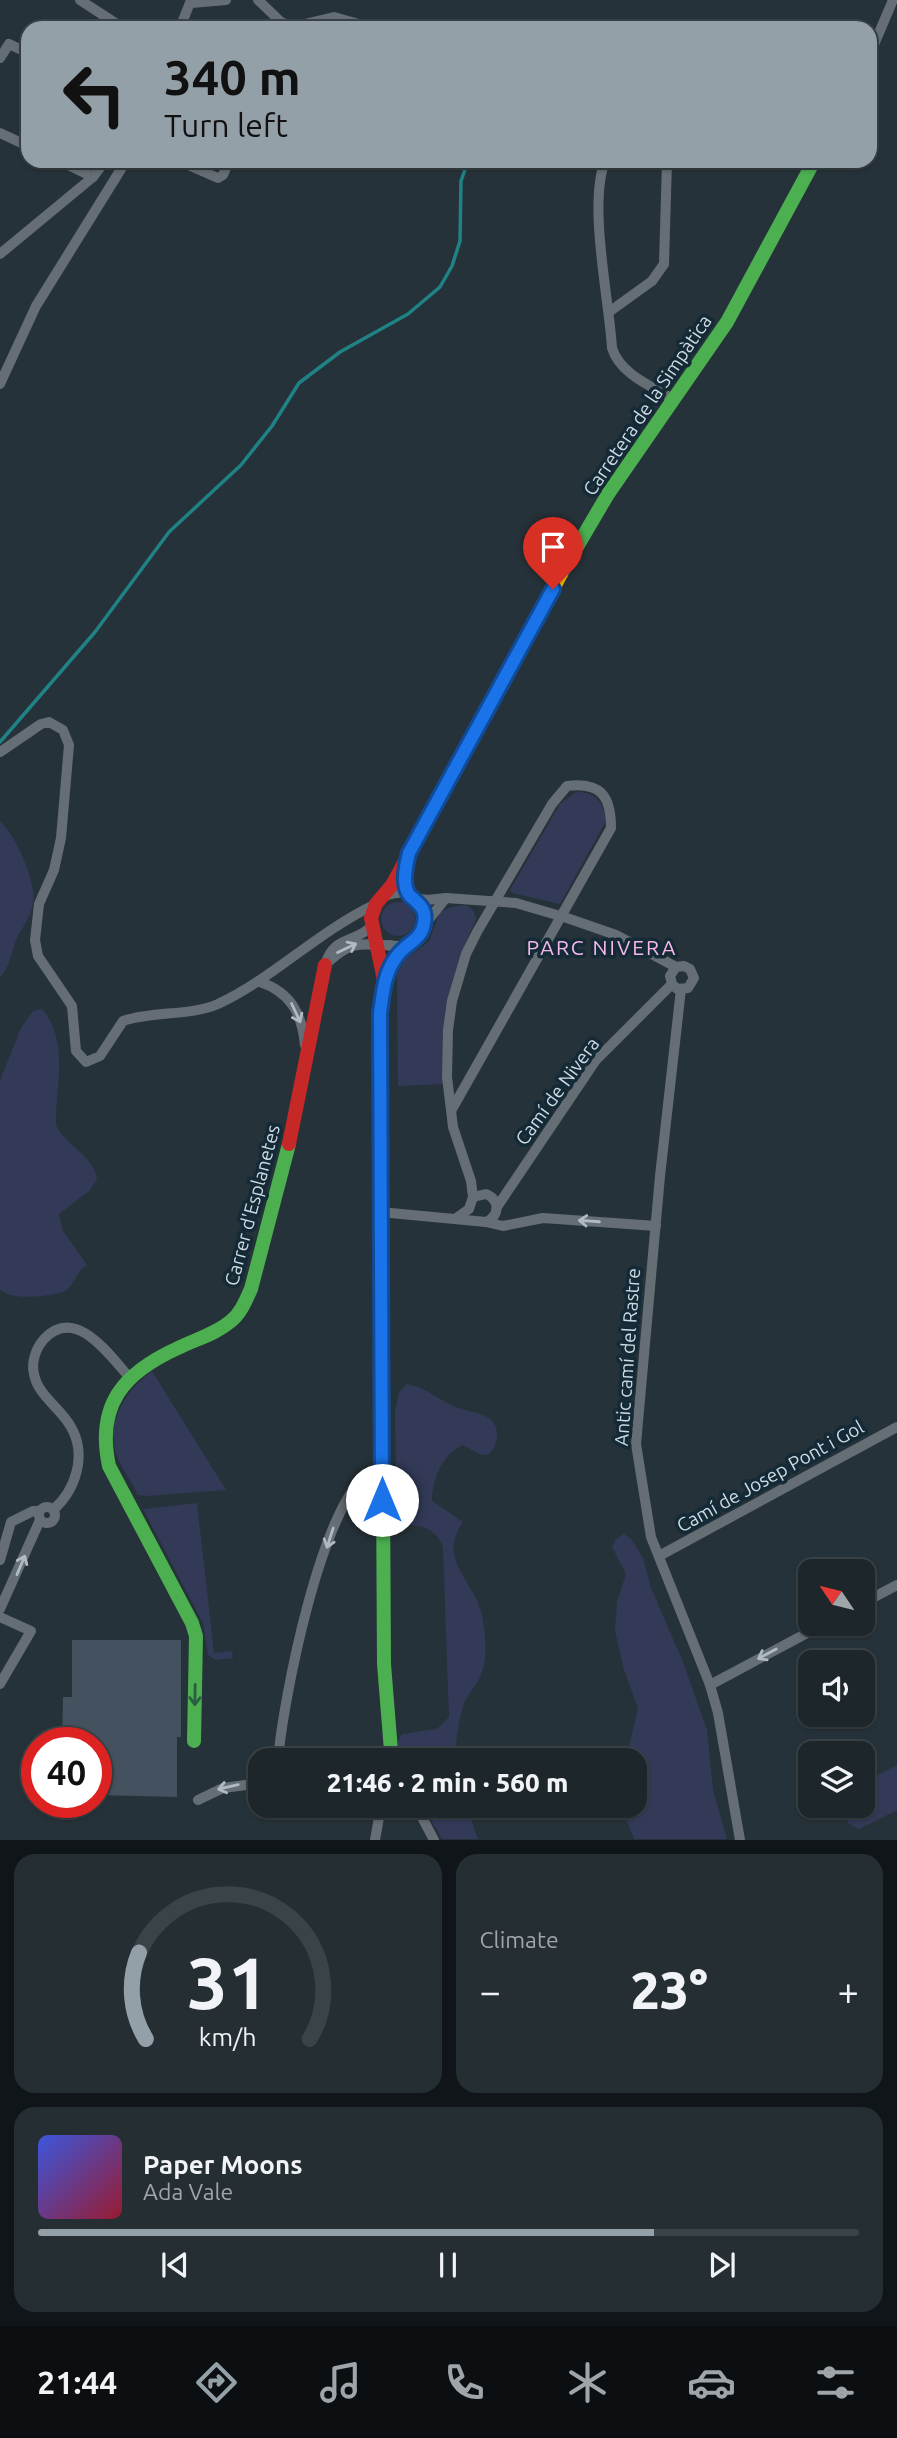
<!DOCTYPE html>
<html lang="en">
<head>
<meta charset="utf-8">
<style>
	body { margin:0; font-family:Ubuntu,sans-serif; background:#252e33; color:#f1f3f6; height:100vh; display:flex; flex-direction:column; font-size:26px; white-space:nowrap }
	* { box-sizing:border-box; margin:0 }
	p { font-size:23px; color:#a0a5a9 }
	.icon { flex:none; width:38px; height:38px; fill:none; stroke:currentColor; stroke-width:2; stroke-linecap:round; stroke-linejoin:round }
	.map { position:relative; height:1840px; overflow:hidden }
	.drawer { display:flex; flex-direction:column; gap:14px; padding:14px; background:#0f1518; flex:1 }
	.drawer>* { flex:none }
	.guide { position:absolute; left:21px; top:21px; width:856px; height:147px; border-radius:21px; box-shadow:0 2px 5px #0004,0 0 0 2px #3a4347; background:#94a0a8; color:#111; overflow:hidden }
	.needle { width:46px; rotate:305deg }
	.fabs { position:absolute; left:798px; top:1559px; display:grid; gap:14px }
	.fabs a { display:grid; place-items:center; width:77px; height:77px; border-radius:14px; background:#1c262b; box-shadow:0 2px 5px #0004,0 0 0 2px #3a4347; font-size:35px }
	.speed { position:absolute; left:21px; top:1727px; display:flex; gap:14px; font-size:35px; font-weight:700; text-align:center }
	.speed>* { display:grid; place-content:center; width:91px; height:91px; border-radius:50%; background:#1c262b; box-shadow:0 2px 5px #0004,0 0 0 2px #3a4347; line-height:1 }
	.speed .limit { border:10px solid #d22; background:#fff; color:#111 }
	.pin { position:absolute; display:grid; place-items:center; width:60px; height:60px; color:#fff; margin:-72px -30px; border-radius:50% 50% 50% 0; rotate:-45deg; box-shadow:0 0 7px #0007 }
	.pin .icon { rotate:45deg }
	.me { position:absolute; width:77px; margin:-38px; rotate:0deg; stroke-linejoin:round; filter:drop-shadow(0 0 5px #0008) }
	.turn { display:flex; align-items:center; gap:24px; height:147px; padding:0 28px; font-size:32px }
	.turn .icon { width:91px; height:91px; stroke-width:2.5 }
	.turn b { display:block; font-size:49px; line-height:60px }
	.big { font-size:52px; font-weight:800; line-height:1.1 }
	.drawer .tile { flex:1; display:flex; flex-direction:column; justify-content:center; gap:10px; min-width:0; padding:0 24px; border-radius:21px; background:#252e33 }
	.drawer .dial { align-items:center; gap:0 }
	.dial svg { height:182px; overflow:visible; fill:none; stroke:#3a4347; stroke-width:7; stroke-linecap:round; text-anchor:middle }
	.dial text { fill:#f1f3f6; stroke:none }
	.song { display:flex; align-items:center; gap:21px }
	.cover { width:84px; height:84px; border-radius:10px; background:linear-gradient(135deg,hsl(230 70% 55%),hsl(350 70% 35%)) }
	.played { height:7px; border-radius:4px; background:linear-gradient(90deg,#94a0a8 75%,#3a4347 75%) }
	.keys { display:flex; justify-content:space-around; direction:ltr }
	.heat { display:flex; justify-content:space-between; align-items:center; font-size:38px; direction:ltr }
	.drawer .tiles { flex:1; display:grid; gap:14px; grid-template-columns:1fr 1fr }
	.tile:last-child { grid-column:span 2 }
	.trip { position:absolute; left:248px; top:1748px; width:399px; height:70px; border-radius:21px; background:#1c262b; box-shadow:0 2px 5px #0004,0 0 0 2px #3a4347; font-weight:800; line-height:70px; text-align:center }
	.tab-bar { display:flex; height:112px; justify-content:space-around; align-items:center; background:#0b0f11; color:#a0a5a9 }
	.tab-bar .icon { width:49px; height:49px }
	.tab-bar .selected { color:#94a0a8 }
	.tab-bar b { font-size:32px; color:#f1f3f6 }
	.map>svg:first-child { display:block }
</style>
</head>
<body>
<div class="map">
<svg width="897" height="1840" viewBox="0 0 897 1840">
	<rect width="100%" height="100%" fill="#263239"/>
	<g fill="#323a57">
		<path d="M576,792C594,791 605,803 606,821L560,904L512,893L510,890L560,804Z"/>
		<path d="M0,821C16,836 37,882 33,904C30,919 20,930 15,943C10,957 10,966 0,977Z"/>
		<circle cx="398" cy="919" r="17"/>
		<path d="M466,905L473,910L476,919C451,973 441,1024 443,1084L398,1086L397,975L405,960L429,941L440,912L451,907Z"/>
		<path d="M42,1009C70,1042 55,1087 56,1125C65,1145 94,1156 97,1179L89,1191L59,1214L63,1231L87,1265C75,1271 76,1285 65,1291C52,1297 8,1301 0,1289V1080L21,1028L33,1011Z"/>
		<path d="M152,1371L226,1490L147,1496L138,1495C132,1482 122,1469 117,1456C105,1421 126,1391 152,1371Z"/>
		<path d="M407,1384C427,1388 439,1400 456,1407C472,1414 498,1412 497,1436C496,1444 494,1449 488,1455L479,1454L463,1445C442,1454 432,1480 432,1501L463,1522C435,1562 478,1582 483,1620C486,1638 488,1662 479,1679C474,1688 466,1696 463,1707C458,1723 456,1744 454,1760H399L396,1746L402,1734L437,1729L449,1717L443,1547C434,1525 419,1525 397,1525L395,1412L399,1392Z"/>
		<path d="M197,1503L214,1653L232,1651L233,1658L216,1660L208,1655L203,1623L143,1509Z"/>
		<path d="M624,1534L632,1540L643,1558L651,1588L683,1662L707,1730L713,1790L727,1839H634L621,1806H635V1760H626L638,1708L624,1670L615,1631L617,1602L626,1574L612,1547L616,1539Z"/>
		<path d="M897,1765V1810L859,1829L849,1824L839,1806H863V1782Z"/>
		<path d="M423,1806H466L478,1839H442Z"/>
	</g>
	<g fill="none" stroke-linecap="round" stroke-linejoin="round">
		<path stroke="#1f8285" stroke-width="3.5" d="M0,742L95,632L169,532L241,465L272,426L299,383L340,352L408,314L440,287L452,266L460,241L461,181L468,161"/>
	</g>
	<path fill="#44515e" d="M72,1640H181V1737H177V1797L96,1795V1743H62L63,1697H72Z"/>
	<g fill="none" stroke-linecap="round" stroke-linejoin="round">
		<g stroke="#656e74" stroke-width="10">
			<path d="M80,0L123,28"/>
			<path d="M258,0L281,22L292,27L334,17L373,28"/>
			<path d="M191,3L226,0"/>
			<path d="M180,28L191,0"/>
			<path d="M870,54L893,0"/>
			<path d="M0,58L9,44L28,53"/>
			<path d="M0,133L28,146"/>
			<path d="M60,161L93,177"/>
			<path d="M179,161L218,178L223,175L229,161"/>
			<path d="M605,161C588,205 609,298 612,348C620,374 651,386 673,399"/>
			<path d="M0,254L93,177L105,161"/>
			<path d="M609,312L652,281L664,264L667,161"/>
			<path d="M0,384L36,306L126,161"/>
			<path d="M0,752L41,724L49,722L63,730L69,745L61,838L54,870L39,904L35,940L38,956L72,1006L76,1051L86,1062L100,1056L123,1021C152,1011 191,1016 218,1004C275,977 317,932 376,904"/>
			<path d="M406,864L405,879L409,895"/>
			<path d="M385,896C433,876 439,956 389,945"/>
			<path d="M414,898L427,900L446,898L426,923"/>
			<path d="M446,898L516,903L567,918L616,935L676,967L684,966L690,969L694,978L688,988L677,989L672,984L670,976L676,967"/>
			<path d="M372,926C354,944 334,935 325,965C352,939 360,944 395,946"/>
			<path d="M384,980L398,954L410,944"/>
			<path d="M260,982C290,992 302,1013 305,1045"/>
			<path d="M681,989L660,1176L636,1444L651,1537L710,1685L718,1713L740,1840"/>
			<path d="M451,1111L611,828C611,796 601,782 567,786L552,804L477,932L466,954L452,1001L448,1030L447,1077L453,1127L471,1181L473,1197"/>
			<path d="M497,1207L596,1060L672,984"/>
			<path d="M380,1212L486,1222L503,1226L543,1218L656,1226"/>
			<path d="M455,1219L469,1209L473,1197L486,1194C500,1200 500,1215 486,1222"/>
			<circle cx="47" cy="1515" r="8"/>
			<path d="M53,1510C76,1490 87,1455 71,1427C60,1407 38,1396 34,1374C31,1362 36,1348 44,1339C76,1305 110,1356 130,1378"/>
			<path d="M659,1556L897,1427"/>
			<path d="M0,1560L11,1522L33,1511H39"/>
			<path d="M863,1603L897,1585"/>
			<path d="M0,1609L40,1520"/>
			<path d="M0,1617L31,1631L0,1684"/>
			<path d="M710,1685L824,1624"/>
			<path d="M278,1760C283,1701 321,1504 370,1472L382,1477"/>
			<path d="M198,1800L223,1788L261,1783"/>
			<path d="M416,1806L434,1840"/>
			<path d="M375,1840L381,1806"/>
		</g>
		<g stroke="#4caf50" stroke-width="14">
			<path d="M561,574L608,494L727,322L814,161"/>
			<path d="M381,1130L384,1664L391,1751L388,1760"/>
			<path d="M194,1741L196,1636L192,1623L109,1466C96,1405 123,1373 178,1348C196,1339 216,1334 231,1321C241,1313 246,1300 251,1289L289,1144"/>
		</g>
		<path stroke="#ffc107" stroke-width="14" d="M433,810L561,574"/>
		<g stroke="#c62828" stroke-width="14">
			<path d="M381,1130L380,1013L384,980L371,918L376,904L392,885L433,810"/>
			<path d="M289,1144L325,965"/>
		</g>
	</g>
	<defs><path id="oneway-shaft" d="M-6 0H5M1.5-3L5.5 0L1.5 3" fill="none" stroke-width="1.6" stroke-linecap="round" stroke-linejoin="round" transform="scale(1.75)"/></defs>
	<g stroke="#afbac2">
		<use href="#oneway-shaft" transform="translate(347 948) rotate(-26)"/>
		<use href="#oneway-shaft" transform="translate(296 1013) rotate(65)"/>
		<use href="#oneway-shaft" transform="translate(589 1221) rotate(-176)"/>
		<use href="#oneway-shaft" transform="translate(330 1538) rotate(108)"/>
		<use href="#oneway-shaft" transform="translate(21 1565) rotate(-67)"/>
		<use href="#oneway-shaft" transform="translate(767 1654) rotate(152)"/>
		<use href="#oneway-shaft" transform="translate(228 1787) rotate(167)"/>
	</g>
	<use stroke="#2a5f40" href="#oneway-shaft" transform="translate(195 1695) rotate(91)"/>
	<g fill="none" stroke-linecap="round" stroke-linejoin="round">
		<defs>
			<path id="route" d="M382,1500L380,1013C383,992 384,973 397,956C406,943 422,940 424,923C427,909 419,904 410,896C401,886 406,865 409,853L553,589"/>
		</defs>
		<use href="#route" stroke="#114b97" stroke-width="18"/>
		<use href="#route" stroke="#1a73e8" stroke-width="12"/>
	</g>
	<g text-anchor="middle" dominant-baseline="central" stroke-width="7" stroke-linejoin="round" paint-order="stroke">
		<g font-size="19" fill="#cfdbe4" stroke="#142a36">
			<text transform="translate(647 405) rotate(-56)">Carretera de la Simpàtica</text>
			<text transform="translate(557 1091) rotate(-54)">Camí de Nivera</text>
			<text transform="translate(252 1205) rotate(-75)">Carrer d'Esplanetes</text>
			<text transform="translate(627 1357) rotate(-86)">Antic camí del Rastre</text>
			<text transform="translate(770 1476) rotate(-29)">Camí de Josep Pont i Gol</text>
		</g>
		<g font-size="21" letter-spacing="2" fill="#f6b7ec" stroke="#142a36">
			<text x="602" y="947">PARC NIVERA</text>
		</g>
	</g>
</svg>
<div class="fabs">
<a><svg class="needle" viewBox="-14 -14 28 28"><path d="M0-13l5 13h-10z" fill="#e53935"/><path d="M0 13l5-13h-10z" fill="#a0a5a9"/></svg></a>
<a><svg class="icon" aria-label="sound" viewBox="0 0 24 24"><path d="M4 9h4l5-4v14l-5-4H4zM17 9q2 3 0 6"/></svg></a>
<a><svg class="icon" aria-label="layers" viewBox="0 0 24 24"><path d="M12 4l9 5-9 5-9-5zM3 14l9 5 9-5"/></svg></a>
</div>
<div class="speed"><div class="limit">40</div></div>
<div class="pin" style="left:553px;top:589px;background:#d93025"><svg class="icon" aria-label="arrive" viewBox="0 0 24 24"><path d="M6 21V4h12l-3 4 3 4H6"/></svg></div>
<svg class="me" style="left:382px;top:1500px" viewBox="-20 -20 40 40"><circle r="19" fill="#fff"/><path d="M0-13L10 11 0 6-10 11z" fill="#1a73e8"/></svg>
<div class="trip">21:46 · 2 min · 560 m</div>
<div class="guide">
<div class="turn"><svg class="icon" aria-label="left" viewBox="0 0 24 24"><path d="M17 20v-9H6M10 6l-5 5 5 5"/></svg><div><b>340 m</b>Turn left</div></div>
</div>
</div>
<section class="drawer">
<div class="tiles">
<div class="tile dial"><svg viewBox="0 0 100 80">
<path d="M14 69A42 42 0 1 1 86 69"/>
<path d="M14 69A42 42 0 0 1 11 31" stroke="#94a0a8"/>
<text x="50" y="56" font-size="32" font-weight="700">31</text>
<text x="50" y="72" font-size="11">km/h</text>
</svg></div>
<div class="tile"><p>Climate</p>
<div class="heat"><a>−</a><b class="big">23°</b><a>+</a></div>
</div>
<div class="tile">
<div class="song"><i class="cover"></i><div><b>Paper Moons</b><p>Ada Vale</p></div></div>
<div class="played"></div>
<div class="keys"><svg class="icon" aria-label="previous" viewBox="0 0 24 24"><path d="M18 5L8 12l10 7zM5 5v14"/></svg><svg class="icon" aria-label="pause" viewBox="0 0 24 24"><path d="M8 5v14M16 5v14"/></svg><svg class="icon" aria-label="next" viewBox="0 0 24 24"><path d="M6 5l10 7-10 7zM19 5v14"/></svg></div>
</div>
</div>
</section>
<nav class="tab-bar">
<b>21:44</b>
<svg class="icon selected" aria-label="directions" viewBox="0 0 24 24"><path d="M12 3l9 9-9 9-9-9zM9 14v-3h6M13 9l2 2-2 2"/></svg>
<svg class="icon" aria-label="music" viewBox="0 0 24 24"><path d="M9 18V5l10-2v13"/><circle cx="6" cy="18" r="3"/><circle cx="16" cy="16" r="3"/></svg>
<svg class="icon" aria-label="phone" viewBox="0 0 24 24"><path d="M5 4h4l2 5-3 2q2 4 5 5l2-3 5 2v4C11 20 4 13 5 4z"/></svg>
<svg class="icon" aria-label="climate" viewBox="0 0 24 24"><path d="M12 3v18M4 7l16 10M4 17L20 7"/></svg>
<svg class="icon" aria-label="car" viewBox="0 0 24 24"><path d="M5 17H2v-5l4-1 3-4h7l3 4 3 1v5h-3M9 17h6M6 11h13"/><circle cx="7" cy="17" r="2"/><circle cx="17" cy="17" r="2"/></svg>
<svg class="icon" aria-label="filters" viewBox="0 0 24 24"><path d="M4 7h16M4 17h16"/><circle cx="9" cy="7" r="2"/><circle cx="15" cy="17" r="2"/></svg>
</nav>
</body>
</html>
